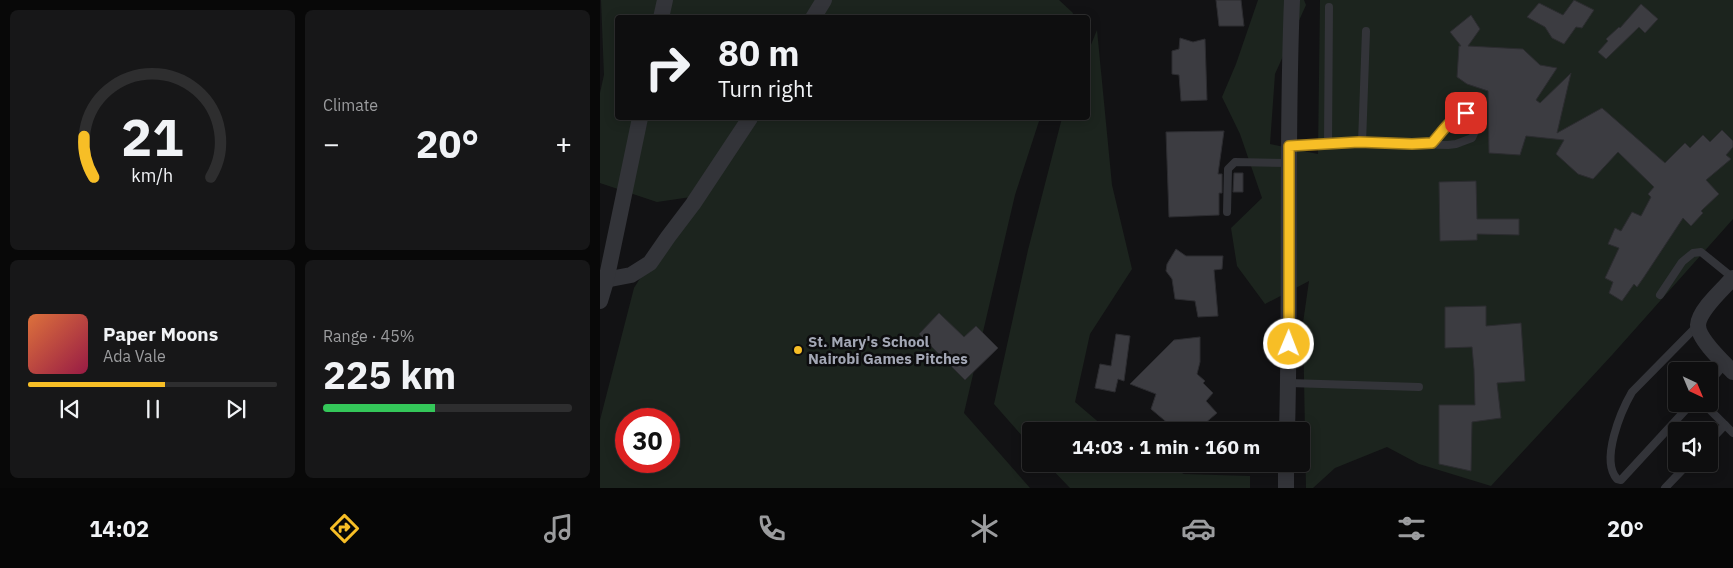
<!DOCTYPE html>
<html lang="en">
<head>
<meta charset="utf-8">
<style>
	body { margin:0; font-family:"IBM Plex Sans",sans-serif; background:#171718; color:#f1f3f6; height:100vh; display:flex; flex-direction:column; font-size:19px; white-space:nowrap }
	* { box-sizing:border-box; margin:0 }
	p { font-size:16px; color:#9b9c9e }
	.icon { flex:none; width:28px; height:28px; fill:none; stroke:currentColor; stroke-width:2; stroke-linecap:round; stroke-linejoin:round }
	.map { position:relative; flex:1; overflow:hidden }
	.details { display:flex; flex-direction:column; gap:10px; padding:10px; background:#080808; width:600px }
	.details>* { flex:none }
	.hud { position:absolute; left:15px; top:15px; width:475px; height:105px; border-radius:5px; box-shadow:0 2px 12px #0003,0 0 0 1px #2e2e2f; background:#0e0e0f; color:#f1f3f6; overflow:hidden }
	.needle { width:32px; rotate:136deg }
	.controls { position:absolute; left:1068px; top:362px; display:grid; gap:10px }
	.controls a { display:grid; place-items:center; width:50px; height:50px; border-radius:5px; background:#0e0e0f; box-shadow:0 2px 12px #0003,0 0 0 1px #2e2e2f; font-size:25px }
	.speed { position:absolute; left:15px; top:408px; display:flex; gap:10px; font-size:25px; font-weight:700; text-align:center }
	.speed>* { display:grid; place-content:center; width:65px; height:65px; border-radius:50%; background:#0e0e0f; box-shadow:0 2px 12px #0003,0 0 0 1px #2e2e2f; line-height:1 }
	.speed .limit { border:8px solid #d22; background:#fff; color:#111 }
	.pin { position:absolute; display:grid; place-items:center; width:42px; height:42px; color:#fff; margin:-21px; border-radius:10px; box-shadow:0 2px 8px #0006 }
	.me { position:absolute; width:55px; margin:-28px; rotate:1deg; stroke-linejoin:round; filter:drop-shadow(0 0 4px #0008) }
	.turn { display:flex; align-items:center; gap:18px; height:105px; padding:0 20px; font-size:22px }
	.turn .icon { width:65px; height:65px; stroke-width:2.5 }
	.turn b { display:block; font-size:35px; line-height:42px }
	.big { font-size:38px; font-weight:700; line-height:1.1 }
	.details .tile { flex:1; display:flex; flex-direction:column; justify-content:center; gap:8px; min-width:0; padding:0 18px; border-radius:8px; background:#171718 }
	.details .dial { align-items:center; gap:0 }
	.dial svg { height:130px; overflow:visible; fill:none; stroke:#2e2e2f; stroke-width:7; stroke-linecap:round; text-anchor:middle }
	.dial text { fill:#f1f3f6; stroke:none }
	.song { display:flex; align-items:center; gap:15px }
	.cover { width:60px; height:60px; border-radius:8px; background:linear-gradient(135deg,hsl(20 70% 55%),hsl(340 70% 35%)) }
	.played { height:5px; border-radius:2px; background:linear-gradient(90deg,#f7be26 55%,#2e2e2f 55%) }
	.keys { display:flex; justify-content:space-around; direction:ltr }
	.heat { display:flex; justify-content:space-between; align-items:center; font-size:28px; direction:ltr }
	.charge { height:8px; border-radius:4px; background:linear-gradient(90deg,#34c759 45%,#2e2e2f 0) }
	.details .tiles { flex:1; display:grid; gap:10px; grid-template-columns:repeat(2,1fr) }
	.trip { position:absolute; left:422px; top:422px; width:288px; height:50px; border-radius:5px; background:#0e0e0f; box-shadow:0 2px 12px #0003,0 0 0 1px #2e2e2f; font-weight:700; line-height:50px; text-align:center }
	.tab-bar { display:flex; height:80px; justify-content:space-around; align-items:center; background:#060606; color:#9b9c9e }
	.tab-bar .icon { width:35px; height:35px }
	.tab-bar .active { color:#f7be26 }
	.tab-bar b { font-size:22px; color:#f1f3f6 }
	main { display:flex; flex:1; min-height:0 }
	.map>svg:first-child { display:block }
</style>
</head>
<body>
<main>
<section class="details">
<div class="tiles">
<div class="tile dial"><svg viewBox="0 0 100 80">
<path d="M14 69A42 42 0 1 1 86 69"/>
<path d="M14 69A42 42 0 0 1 8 44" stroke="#f7be26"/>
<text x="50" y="56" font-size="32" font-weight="700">21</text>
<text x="50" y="72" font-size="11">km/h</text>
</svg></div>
<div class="tile"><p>Climate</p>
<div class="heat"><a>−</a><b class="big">20°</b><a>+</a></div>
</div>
<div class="tile">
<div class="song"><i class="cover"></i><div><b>Paper Moons</b><p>Ada Vale</p></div></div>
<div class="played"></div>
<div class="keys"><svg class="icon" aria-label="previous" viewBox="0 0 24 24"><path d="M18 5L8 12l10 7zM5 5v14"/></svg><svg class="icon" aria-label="pause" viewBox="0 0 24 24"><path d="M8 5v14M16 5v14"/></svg><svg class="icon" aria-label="next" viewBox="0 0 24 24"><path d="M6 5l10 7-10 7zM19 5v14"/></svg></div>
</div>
<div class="tile"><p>Range · 45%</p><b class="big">225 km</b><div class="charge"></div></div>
</div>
</section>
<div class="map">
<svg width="1133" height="488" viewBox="0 0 1133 488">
	<rect width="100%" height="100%" fill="#121214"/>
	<g fill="#1c241e" fill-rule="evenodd">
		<path d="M1,0H459L473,13L472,17L18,18V118H440L415,195L364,413L430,488H0V420L34,288L91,197L57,202L0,183V93L4,75ZM26,419H69V461H26Z"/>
		<path d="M658,0H704L706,5L675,74L670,144L718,154L720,0H1133V219L1012,355L891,486L819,464L787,447L735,468L713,488H706L703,323L709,281L665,304L637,266L631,228L662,198L640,134L622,97L636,64Z"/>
		<path d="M497,30L512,185L532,269L490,334L475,402L509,431H431V446L394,404L428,250L462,118H488V52Z"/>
		<path d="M447,464H564L584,474L650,476V488H470Z"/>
	</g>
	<g fill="#3c3c41" stroke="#2c2c30">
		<path d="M616,0H641L644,26H619Z"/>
		<path d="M974,0L994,10L982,28L976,27L964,44L952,38L945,27L927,17L939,3L963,15Z"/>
		<path d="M1041,4L1058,19L1045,33L1039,27L1006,59L998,52L1008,41L1006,39L1019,27L1020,28Z"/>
		<path d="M871,15L880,29L868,46L923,49L940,65L957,68L936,100L940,103L971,73L957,133L1002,108L1065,163L1085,143L1090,148L1103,135L1110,142L1122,130L1133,141V147L1126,155L1131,159L1106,180L1119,194L1101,211L1103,213L1091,226L1083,218L1044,277L1037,287L1034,284L1022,301L1009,293L1013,282L1005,278L1019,248L1008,244L1015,228L1021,231L1032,212L1041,216L1051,197L1048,194L1054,187L1018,152L993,179L978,174L956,154L964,140L926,136L920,155L889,153L888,91L867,84L857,77L859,46H861L850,32Z"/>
		<path d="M580,38L593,42L605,39L607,100L581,101L579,75L572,74V51L579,49Z"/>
		<path d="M624,131L618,174H622V193H619V215L569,217L566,132Z"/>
		<path d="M634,173H643V192H633Z"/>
		<path d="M876,181L877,219H919V235L877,234V240L840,241L839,182Z"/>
		<path d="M576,249L586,256H623L622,269L614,270L618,316L598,317L595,301L575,299L572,279L566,271L567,264Z"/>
		<path d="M886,306V326L921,323L925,381L897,383L901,418L872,422L871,471L839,464V405H875L874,369L872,347L845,348V307Z"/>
		<path d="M339,313L364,337L376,326L398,348L365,380L319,334Z"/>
		<path d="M516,334L530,336L524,381L518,379L515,392L495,388L500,364L511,366Z"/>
		<path d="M600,337V362L597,374L605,381L603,383L613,393L606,401L617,413L596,431H577L551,409L556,394L530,384L574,340Z"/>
	</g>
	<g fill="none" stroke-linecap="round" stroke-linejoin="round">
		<g stroke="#333439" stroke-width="8">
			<path d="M762,143L766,31"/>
			<path d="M728,144L729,7"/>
			<path d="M689,146L759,143L848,145L856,144L872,138L876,129L875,119L866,113C850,118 843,131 831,143"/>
			<path d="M627,212L628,169L635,162L689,163"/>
			<path d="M1060,295L1082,262L1093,253L1101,252L1133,278"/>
			<path d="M689,383L819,387"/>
			<path d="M1109,383L1125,364"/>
			<path d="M1091,404L1021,480L1017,479C1000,460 1021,411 1032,392L1097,326"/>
			<path d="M1104,404L1133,433"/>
			<path d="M1109,442L1125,425"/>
			<path d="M1065,488L1088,464"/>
		</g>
		<g stroke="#333439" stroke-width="16">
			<path d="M61,18L65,0"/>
			<path d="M213,18L224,0"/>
			<path d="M1133,278C1123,289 1099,310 1098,325C1098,339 1123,362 1133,372"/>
			<path d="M0,281L31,275L50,263L68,237L93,204L150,118"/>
			<path d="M0,301L6,281L40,118"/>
			<path d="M687,431C691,287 686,144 692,0"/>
			<path d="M686,488V464"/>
		</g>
	</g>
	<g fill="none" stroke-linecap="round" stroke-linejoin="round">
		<defs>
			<path id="route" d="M689,344V146L759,142L812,144L832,143C843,131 850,118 866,113"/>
		</defs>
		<use href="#route" stroke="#a17c19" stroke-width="12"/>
		<use href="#route" stroke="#f7be26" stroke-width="9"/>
	</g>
	<circle fill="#f7be26" stroke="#0d0d0f" stroke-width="2" cx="198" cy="350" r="5"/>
	<g text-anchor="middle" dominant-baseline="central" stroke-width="5" stroke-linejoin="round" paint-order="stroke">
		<g font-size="15" font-weight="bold" fill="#a3a7b5" stroke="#0d0d0f" text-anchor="start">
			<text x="208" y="341">St. Mary's School<tspan x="208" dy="17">Nairobi Games Pitches</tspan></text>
		</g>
	</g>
</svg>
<div class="controls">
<a><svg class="needle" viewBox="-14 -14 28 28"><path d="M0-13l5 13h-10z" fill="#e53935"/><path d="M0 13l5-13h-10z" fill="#9b9c9e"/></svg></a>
<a><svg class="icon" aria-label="sound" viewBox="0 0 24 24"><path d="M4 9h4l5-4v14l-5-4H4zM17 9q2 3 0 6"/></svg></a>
</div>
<div class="speed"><div class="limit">30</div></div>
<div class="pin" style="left:866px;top:113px;background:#d93025"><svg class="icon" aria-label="arrive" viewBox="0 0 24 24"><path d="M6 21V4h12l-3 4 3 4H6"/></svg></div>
<svg class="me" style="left:689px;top:344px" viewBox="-20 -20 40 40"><circle r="17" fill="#f7be26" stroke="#fff" stroke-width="3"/><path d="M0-11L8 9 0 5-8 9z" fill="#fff"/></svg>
<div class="trip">14:03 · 1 min · 160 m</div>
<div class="hud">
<div class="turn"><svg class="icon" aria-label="right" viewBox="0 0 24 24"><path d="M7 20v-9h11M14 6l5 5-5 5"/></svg><div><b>80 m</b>Turn right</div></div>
</div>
</div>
</main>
<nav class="tab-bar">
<b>14:02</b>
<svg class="icon active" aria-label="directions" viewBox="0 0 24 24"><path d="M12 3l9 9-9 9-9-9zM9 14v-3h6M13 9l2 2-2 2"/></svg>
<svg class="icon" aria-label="music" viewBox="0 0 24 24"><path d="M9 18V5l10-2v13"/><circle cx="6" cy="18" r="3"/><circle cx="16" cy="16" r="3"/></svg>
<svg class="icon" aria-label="phone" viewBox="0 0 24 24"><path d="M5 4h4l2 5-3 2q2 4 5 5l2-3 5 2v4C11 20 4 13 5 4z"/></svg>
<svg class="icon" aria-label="climate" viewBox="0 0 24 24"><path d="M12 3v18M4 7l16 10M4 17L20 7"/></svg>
<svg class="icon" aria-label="car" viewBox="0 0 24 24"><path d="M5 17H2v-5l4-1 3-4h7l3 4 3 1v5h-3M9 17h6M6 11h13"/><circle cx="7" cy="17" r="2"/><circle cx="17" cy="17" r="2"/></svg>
<svg class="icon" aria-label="filters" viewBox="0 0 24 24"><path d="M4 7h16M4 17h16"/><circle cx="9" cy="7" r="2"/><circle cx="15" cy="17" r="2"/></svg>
<b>20°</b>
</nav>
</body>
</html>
